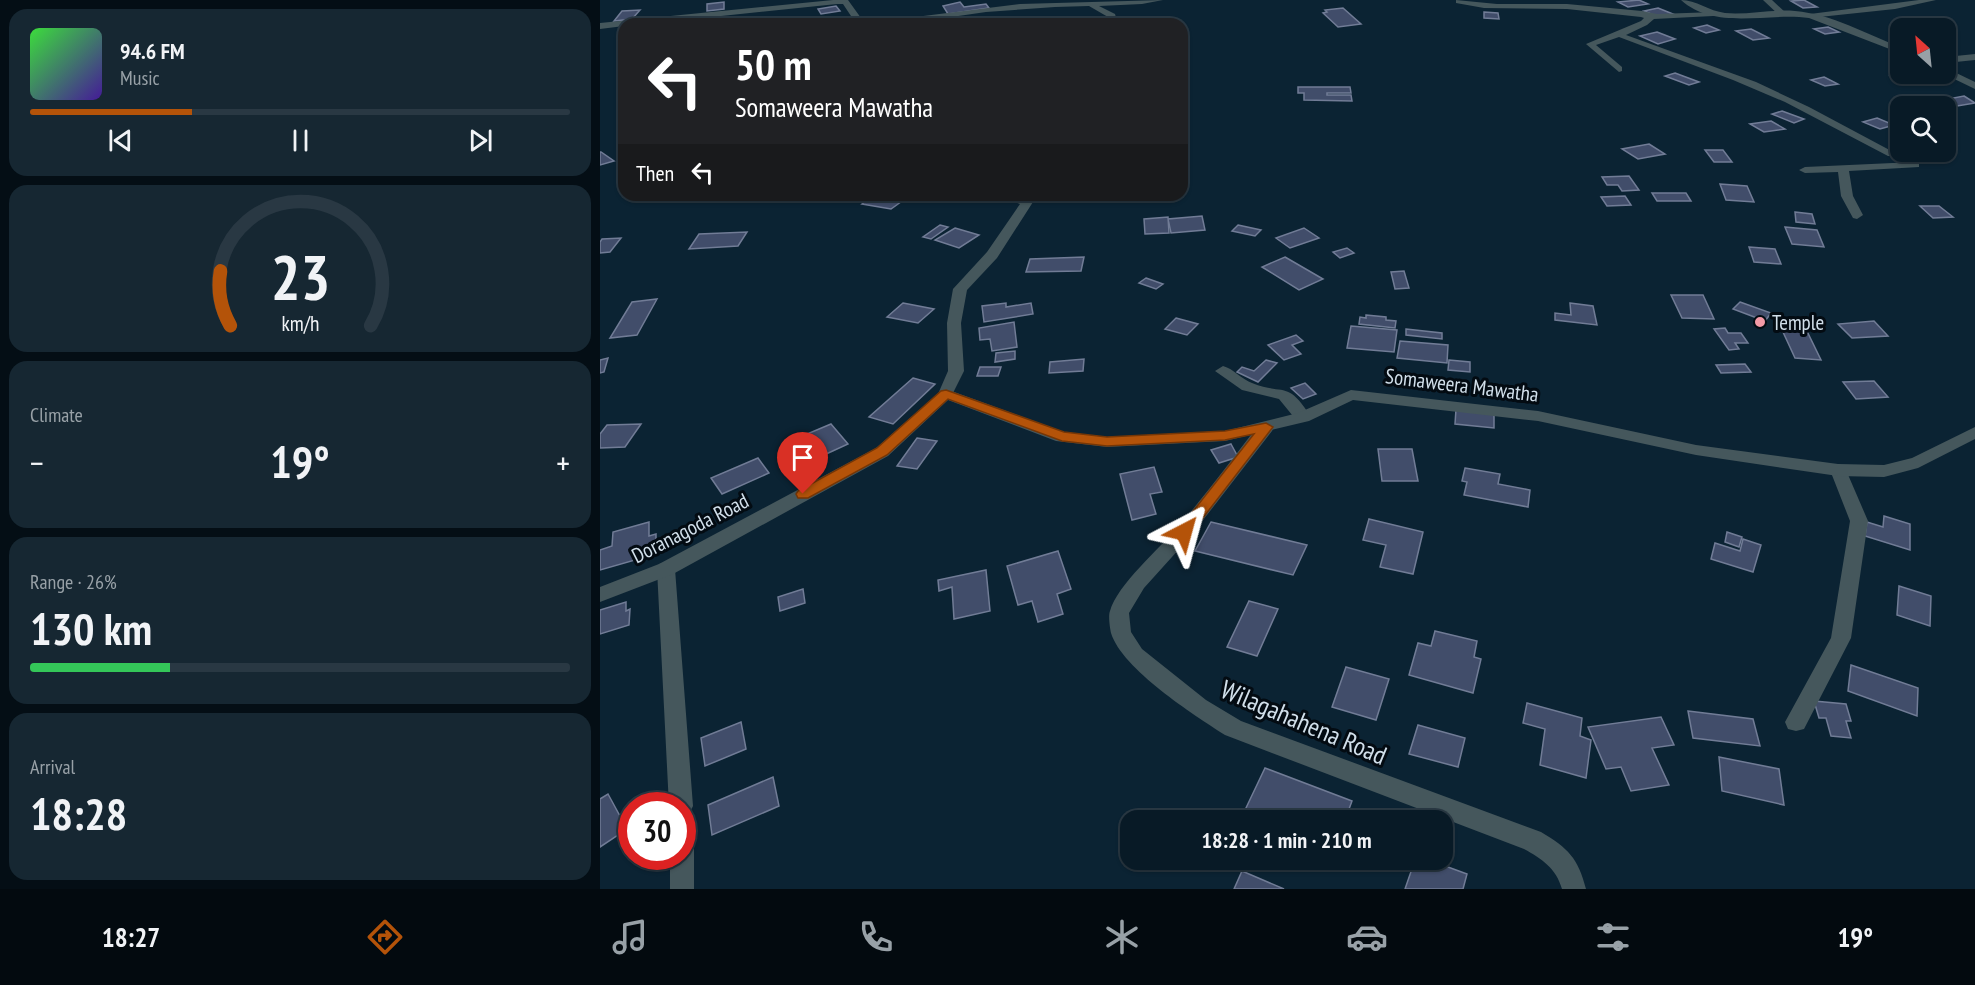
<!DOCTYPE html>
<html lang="en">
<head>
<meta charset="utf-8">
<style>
	body { margin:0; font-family:"PT Sans Narrow",sans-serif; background:#162732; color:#f1f3f6; height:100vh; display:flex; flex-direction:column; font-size:22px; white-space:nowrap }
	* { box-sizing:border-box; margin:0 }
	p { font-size:20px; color:#98a1a7 }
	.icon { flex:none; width:33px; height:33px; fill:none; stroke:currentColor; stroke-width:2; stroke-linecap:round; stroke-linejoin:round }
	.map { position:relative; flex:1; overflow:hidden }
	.panel { display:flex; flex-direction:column; gap:9px; padding:9px; background:#040e15; width:600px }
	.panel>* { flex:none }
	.banner { position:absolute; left:18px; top:18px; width:570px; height:183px; border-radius:18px; box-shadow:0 2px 4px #0004,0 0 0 2px #293843; background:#202124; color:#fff; overflow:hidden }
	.needle { width:39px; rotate:333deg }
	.controls { position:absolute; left:1290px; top:18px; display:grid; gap:12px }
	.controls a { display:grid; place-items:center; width:66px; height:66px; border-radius:12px; background:#081a26; box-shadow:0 2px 4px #0004,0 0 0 2px #293843; font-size:30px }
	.speed { position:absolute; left:18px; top:792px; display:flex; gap:12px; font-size:30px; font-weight:700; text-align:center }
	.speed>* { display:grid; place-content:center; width:78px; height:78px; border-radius:50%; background:#081a26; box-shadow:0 2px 4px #0004,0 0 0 2px #293843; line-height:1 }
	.speed .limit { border:9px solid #d22; background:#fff; color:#111 }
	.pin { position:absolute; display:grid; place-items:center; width:51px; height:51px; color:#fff; margin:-62px -26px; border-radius:50% 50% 50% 0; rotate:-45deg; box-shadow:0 0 6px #0007 }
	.pin .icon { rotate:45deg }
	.me { position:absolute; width:66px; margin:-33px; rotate:39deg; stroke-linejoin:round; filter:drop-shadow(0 0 4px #0008) }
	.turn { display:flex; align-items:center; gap:21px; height:126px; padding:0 18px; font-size:27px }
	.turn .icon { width:78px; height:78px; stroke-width:2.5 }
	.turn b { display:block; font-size:42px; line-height:51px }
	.then { display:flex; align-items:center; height:57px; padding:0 18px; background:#0003; gap:12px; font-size:22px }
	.big { font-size:45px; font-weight:700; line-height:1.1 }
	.panel .card { flex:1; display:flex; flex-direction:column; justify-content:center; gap:9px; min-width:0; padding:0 21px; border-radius:18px; background:#162732 }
	.panel .dial { align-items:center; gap:0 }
	.dial svg { height:156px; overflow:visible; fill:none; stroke:#293843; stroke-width:7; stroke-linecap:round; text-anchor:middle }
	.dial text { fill:#f1f3f6; stroke:none }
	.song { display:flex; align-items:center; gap:18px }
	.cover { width:72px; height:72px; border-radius:9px; background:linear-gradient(135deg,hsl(120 70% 55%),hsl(260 70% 35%)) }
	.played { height:6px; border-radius:3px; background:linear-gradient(90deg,#b45309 30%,#293843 30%) }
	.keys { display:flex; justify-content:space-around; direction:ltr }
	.heat { display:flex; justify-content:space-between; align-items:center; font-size:33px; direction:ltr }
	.charge { height:9px; border-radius:4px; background:linear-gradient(90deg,#34c759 26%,#293843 0) }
	.trip { position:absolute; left:520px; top:810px; width:333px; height:60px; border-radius:18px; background:#081a26; box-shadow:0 2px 4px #0004,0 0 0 2px #293843; font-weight:700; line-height:60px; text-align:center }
	.dock { display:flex; height:96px; justify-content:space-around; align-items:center; background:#030a0f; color:#98a1a7 }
	.dock .icon { width:42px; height:42px }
	.dock .on { color:#b45309 }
	.dock b { font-size:27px; color:#f1f3f6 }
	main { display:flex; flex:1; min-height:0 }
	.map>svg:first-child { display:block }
</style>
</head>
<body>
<main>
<section class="panel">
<div class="card">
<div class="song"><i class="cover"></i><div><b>94.6 FM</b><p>Music</p></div></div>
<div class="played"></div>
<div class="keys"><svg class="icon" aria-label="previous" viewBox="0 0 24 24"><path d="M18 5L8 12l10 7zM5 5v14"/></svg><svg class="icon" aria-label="pause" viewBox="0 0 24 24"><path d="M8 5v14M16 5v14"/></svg><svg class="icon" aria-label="next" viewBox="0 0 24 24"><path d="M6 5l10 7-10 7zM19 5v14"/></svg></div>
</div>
<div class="card dial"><svg viewBox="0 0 100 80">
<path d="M14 69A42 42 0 1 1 86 69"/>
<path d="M14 69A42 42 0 0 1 9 41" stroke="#b45309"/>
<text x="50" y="56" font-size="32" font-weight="700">23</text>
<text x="50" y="72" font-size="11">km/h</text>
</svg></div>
<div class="card"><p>Climate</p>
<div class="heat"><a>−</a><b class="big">19°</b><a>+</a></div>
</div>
<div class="card"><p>Range · 26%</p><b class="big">130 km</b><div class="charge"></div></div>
<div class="card"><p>Arrival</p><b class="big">18:28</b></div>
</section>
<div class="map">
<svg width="1375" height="889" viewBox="0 0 1375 889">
	<rect width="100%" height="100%" fill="#0b2333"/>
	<g fill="#414d6a" stroke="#717c96" stroke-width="1.5">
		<path d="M1039,0L1048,4L1028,7L1018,2Z"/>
		<path d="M1204,0L1217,7L1203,8L1191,1Z"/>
		<path d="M124,2V9L107,11V4Z"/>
		<path d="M360,2L364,7L386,4L389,8L348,14L343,6Z"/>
		<path d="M236,6L240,11L221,14L218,9Z"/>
		<path d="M743,8L761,24L738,27L723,13L727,12L725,10Z"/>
		<path d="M1058,8L1073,14L1058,17L1044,11Z"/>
		<path d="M40,10L32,19L14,21L22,11Z"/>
		<path d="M884,12L898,13L899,19L884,18Z"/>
		<path d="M173,17L174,24H152V20Z"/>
		<path d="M112,19L110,24H82L83,22Z"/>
		<path d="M376,19L397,20L393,24H371Z"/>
		<path d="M1107,25L1119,30L1106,33L1094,28Z"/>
		<path d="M1228,27L1239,32L1225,34L1214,29Z"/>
		<path d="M1151,29L1169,38L1153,40L1136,31Z"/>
		<path d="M1057,32L1075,39L1058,44L1040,36Z"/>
		<path d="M1075,73L1099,82L1089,85L1065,76Z"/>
		<path d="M1305,74H1319L1329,78L1306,82L1291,76Z"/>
		<path d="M1224,77L1238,84L1225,86L1211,80Z"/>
		<path d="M698,87H750L751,93H727V95H751L752,101L704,100V93H698Z"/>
		<path d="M1364,96L1375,103L1357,106L1343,100Z"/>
		<path d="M1182,111L1204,119L1194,123L1172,114Z"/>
		<path d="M1277,118L1294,125L1280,129L1263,122Z"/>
		<path d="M1171,121L1185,129L1164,132L1150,124Z"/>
		<path d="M1049,144L1065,154L1038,159L1022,149Z"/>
		<path d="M1105,150H1123L1132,162H1114Z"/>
		<path d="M0,152H1L14,161L0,165Z"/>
		<path d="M1029,176L1039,190L1022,191L1018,185H1007L1002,177Z"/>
		<path d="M1120,184L1147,186L1154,202L1126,200Z"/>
		<path d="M1052,193H1086L1091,201H1057Z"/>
		<path d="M194,195H219L211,201L191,197Z"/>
		<path d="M274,195H282L305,199L291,209L262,204Z"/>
		<path d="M1025,196L1031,205L1007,206L1001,197Z"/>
		<path d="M1320,206H1339L1353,217L1333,218Z"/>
		<path d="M1195,212L1212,214L1215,224L1196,222Z"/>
		<path d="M602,216L605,230L571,233L568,219Z"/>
		<path d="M568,217L569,233L545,234L544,219Z"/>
		<path d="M340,225L348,227L331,239L323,237Z"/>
		<path d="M638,225L661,230L655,236L632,231Z"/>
		<path d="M1185,227L1217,230L1224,247L1192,244Z"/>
		<path d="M355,228L379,235L359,248L335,240Z"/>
		<path d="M704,228L719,238L690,248L676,238Z"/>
		<path d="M147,232L138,246L89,249L99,234Z"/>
		<path d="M21,238L10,252L0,253V242L2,239Z"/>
		<path d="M1149,247L1175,249L1181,264L1154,262Z"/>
		<path d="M747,248L754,253L740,258L733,252Z"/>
		<path d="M484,257L481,271L426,272L430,259Z"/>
		<path d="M685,257L723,279L699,290L662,267Z"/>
		<path d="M804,271L809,288L795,289L791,272Z"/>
		<path d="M546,278L563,284L556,289L539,283Z"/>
		<path d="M1071,295H1103L1114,319L1082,318Z"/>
		<path d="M57,299L37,335L10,338L32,302Z"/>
		<path d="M1140,302L1171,313L1165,321L1133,309Z"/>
		<path d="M303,303L334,309L318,323L287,317Z"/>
		<path d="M406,303V307L431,303L433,314L384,322L382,306Z"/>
		<path d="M970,303L993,306L997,325L955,320V313L971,315Z"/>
		<path d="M766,315L786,317V320L796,321L795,328L759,324L760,317L766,318Z"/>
		<path d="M576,318L598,324L587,335L565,329Z"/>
		<path d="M1177,319L1202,321L1221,360L1195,358Z"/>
		<path d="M1274,321L1288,336L1252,338L1238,324Z"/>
		<path d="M414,322L417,347L392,351L390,339L380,340L379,328Z"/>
		<path d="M751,326L797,330L794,352L747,348Z"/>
		<path d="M1125,328L1128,333H1141L1148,343H1135L1139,349L1129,350L1114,329Z"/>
		<path d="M806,329L842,333V339L806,335Z"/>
		<path d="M696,335L703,341L692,345L701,354L684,360L668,345Z"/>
		<path d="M800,341L848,345L847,363L797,358Z"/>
		<path d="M415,351V359L395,362L396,353Z"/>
		<path d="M8,358L4,372L0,373V360Z"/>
		<path d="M484,359L483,371L449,373L450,362Z"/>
		<path d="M666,360L677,363L658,382L637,372L642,367L654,371Z"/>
		<path d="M849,360L870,362V372L848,370Z"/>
		<path d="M1145,364L1151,372L1121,373L1116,365Z"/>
		<path d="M380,367H401L398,376H377Z"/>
		<path d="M313,378L335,384L293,424L269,417Z"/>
		<path d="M1274,381L1288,397L1256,399L1243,382Z"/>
		<path d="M705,383L716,394L703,399L691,388Z"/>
		<path d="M856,409L894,413V428L855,424Z"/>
		<path d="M41,424L25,447L0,448V434L7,425Z"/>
		<path d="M231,424L248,444L224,455L207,434Z"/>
		<path d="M317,438L337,441L317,469L297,466Z"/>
		<path d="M631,444L638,457L619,463L611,450Z"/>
		<path d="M778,449H812L818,481H782Z"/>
		<path d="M158,458L169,473L122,494L111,478Z"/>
		<path d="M554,467L562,492L550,494L556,514L532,520L520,474Z"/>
		<path d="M865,468L900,474L898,484L930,490L928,507L864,495L867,482L862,481Z"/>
		<path d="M1284,516L1310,524V550L1265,536L1267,522L1283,527Z"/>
		<path d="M769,519L823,532L813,574L780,567L786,545L763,540Z"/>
		<path d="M49,522V536L56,534V554L0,570V550L12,546L13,532Z"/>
		<path d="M611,522L707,545L693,575L595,551Z"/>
		<path d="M1127,532L1142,537L1139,547L1125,542Z"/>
		<path d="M1143,539L1161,545L1153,572L1111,559L1115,543L1140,551Z"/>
		<path d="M458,551L471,589L457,594L463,614L438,622L432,601L418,605L407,566Z"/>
		<path d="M386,570L390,611L354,619L352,587L339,591L338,580Z"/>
		<path d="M1299,586L1331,596L1330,626L1297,615Z"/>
		<path d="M203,589L205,603L180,611L178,597Z"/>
		<path d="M649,601L678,609L657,656L627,647Z"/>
		<path d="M26,602V611L30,609L29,625L0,634V610Z"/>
		<path d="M835,631L877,641L874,657L881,659L873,693L809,675L818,643L831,646Z"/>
		<path d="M1251,665L1318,688L1317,716L1248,691Z"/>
		<path d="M746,667L789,679L776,720L732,707Z"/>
		<path d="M1214,701L1246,704L1251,721H1246L1251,738L1231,736L1226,718H1219Z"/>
		<path d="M927,703L982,718L980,736L991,740L986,778L940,765L945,729L923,723Z"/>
		<path d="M1088,711L1153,719L1160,746L1093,738Z"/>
		<path d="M1061,717L1074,745L1052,748L1069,785L1031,791L1021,767L1006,769L988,727Z"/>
		<path d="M141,722L146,749L105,766L101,738Z"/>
		<path d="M818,725L865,738L858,767L809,754Z"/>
		<path d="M1119,757L1179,769L1184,805L1122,791Z"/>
		<path d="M665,768L752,801L745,820H673L645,810Z"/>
		<path d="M173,777L179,806L112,835L108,805Z"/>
		<path d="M8,794L27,829L0,847V799Z"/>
		<path d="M815,860H829L867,874L863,889H805Z"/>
		<path d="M642,871L684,889H634Z"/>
	</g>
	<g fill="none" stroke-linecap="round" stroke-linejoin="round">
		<g fill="#45575c" fill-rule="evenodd">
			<path d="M233,0H248L261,18L276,24L255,22L243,4H237L45,24H24V26L0,29V23Z"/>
			<path d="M563,0L542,4L499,6L515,14L518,24H510L508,17L489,6L455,7L386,12L303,24H279L283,21L420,4Z"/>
			<path d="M856,0L897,4H967L1042,11L1057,14L1116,12V16H1113L1054,19L1047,25L1026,35L1156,82L1209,107L1297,154L1296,156H1288L1185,102L1133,80L1019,37L996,45L1022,67V71L1019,72L986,44L1041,21L1044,18L1041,17L967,9L884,8L856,3Z"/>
			<path d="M1163,0H1172L1187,14L1180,16Z"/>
			<path d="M1319,0H1336L1295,9L1210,18L1206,16L1210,14Z"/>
			<path d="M1375,54V60L1346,63V57Z"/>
			<path d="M1315,162L1319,163V167L1249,171L1253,196L1263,215L1257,219L1253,218L1241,196L1238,172L1205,173L1199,170L1205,167Z"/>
			<path d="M396,195H432L433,202L397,258L367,290L361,323L364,371L351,397H341L338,394L348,371L347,323L353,289L387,252L420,204Z"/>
			<path d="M623,366C634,369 641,379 652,383C685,396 687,379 711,417L703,422L697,421L679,399L642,390L615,371Z"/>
			<path d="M666,422L672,423L674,427L672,431L590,537L544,588L529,613L531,632L542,649L606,700L641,721L941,832C968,848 978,858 986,889H962C956,868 942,859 924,849L625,735C594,715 522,669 511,633C510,628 508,616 510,611C517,585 560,548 578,527C607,493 633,458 660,423Z"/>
			<path d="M1238,464L1244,466L1246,470L1268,521L1251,638L1204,729L1196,731L1188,729L1185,722L1231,638L1250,521L1230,470L1232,466Z"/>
			<path d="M66,562L73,564L75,569L93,806L89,814L82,816V806H69L57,569L59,564Z"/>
			<path d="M82,826L90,829L94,837V889H70V856H82Z"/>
		</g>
		<g fill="#45575c" fill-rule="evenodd">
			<path d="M1081,0C1096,0 1109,11 1125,13C1148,15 1171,9 1195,11C1232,14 1266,34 1300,47V53L1209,18C1168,12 1115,31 1081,0Z"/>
			<path d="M1346,68L1375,82V89L1344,74Z"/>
			<path d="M346,389L464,432L507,437L625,431L698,413L751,390L938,411L1096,445L1238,464L1284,465L1312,458L1375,427V439L1318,468L1284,477L1238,476L1096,455L938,421L753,400L709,421L625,441L507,447L456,441L348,400L288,456L73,574L0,602V587L59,564L276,448L341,391Z"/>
		</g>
	</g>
	<path fill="#b45309" stroke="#753606" stroke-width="1.5" d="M346,390L464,432L507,437L625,431L666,423L673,427L589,536H579L576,532L579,529L654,434L625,440L507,446L462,441L348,399L287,455L208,498H198L196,494L198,491L277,448L341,391Z"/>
	<circle fill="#f49aa7" stroke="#030b12" stroke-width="2" cx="1160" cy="322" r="6"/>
	<g text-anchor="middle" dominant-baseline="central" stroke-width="6" stroke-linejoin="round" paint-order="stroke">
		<g font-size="21" fill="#d1dfea" stroke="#030b12" text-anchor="start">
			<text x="1172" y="322">Temple</text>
		</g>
		<g font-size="21" fill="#d1dfea" stroke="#030b12">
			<text transform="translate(862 385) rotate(7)">Somaweera Mawatha</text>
			<text transform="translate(90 528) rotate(-27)">Doranagoda Road</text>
		</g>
		<g font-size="26" fill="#d1dfea" stroke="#030b12">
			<text transform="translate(704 722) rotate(23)">Wilagahahena Road</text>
		</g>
	</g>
</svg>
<div class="controls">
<a><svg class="needle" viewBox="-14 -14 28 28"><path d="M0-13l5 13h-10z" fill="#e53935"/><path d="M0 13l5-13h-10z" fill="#98a1a7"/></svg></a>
<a><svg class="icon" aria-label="search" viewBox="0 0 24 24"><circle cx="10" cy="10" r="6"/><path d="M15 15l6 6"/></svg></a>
</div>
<div class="speed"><div class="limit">30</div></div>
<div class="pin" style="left:203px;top:494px;background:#d93025"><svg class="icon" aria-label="arrive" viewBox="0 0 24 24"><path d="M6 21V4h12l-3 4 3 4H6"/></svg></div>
<svg class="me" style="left:584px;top:532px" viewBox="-20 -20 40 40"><path d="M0-17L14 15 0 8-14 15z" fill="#b45309" stroke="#fff" stroke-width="4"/></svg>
<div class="trip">18:28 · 1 min · 210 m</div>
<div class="banner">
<div class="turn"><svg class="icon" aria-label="left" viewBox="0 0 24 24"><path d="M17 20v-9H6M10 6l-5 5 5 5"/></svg><div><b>50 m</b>Somaweera Mawatha</div></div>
<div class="then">Then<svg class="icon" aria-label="left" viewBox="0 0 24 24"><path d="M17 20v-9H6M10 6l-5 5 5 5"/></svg></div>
</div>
</div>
</main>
<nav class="dock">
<b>18:27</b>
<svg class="icon on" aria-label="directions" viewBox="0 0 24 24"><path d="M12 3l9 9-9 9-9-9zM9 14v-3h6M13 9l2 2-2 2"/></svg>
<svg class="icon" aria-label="music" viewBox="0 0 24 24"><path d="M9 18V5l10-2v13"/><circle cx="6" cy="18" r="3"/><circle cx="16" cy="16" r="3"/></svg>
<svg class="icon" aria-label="phone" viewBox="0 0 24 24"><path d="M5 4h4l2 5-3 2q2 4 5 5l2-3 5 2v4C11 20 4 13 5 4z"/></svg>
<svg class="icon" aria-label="climate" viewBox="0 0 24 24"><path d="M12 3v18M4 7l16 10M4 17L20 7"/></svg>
<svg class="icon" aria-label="car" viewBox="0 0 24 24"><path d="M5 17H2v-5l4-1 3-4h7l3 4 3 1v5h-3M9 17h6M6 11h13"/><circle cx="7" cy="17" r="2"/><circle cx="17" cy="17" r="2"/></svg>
<svg class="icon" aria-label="filters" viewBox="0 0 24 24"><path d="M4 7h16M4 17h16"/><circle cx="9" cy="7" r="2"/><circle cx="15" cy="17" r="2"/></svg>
<b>19°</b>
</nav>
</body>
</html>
